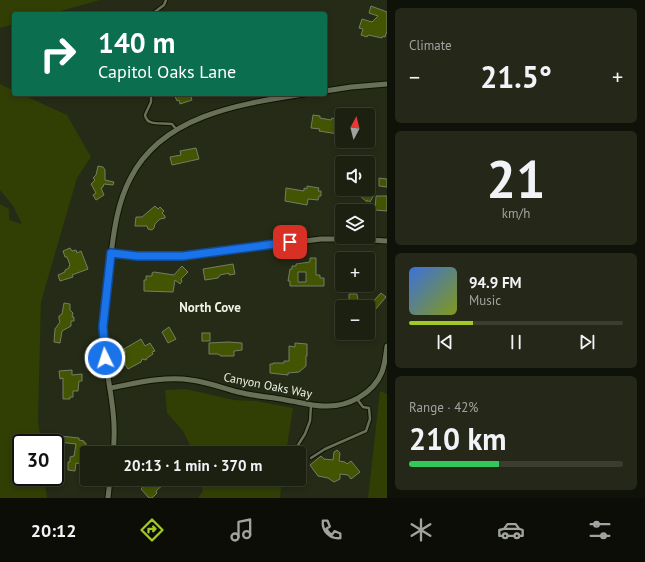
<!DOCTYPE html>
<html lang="en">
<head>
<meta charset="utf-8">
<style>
	body { margin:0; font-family:"PT Sans",sans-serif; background:#252819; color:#f1f3f6; height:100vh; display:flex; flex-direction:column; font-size:15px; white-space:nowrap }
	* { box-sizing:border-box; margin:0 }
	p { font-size:13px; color:#a0a39f }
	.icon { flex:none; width:22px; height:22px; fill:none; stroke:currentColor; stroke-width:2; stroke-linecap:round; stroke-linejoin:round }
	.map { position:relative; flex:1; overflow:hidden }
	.side { display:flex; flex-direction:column; gap:8px; padding:8px; background:#0f1209; width:258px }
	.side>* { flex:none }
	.guide { position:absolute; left:12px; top:12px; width:315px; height:84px; border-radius:4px; box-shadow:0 2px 6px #0003,0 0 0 1px #3a3e30; background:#0b6e4f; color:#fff; overflow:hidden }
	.needle { width:26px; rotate:7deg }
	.controls { position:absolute; left:335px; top:108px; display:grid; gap:8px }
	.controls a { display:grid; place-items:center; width:40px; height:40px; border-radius:4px; background:#1c2010; box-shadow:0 2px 6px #0003,0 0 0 1px #3a3e30; font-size:20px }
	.speed { position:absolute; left:12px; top:434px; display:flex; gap:8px; font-size:20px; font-weight:700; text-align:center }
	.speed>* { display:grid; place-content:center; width:52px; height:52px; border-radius:50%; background:#1c2010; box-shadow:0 2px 6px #0003,0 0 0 1px #3a3e30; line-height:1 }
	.speed .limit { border:2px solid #111; border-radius:6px; background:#fff; color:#111 }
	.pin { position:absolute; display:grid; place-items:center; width:34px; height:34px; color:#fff; margin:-17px; border-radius:8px; box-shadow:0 2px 6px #0006 }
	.me { position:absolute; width:44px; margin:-22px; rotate:356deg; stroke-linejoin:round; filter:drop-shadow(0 0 3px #0008) }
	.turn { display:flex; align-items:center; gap:14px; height:84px; padding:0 20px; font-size:18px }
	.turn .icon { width:52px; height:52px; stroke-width:2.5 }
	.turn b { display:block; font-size:28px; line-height:34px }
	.big { font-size:30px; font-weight:800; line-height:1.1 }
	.side .widget { flex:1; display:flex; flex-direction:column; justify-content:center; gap:6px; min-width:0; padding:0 14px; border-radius:6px; background:#252819 }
	.side .dial { align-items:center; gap:0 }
	.dial b { font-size:52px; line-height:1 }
	.song { display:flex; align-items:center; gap:12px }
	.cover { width:48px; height:48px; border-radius:6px; background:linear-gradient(135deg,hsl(220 70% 55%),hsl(70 70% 35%)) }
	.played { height:4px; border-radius:2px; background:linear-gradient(90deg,#a3c926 30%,#3a3e30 30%) }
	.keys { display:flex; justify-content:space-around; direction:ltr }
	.heat { display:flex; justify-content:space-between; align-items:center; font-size:22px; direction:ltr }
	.charge { height:6px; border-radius:3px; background:linear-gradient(90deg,#34c759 42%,#3a3e30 0) }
	.trip { position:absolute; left:80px; top:446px; width:226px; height:40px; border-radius:4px; background:#1c2010; box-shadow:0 2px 6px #0003,0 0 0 1px #3a3e30; font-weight:800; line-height:40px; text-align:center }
	.tabs { display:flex; height:64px; justify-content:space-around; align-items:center; background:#0b0d06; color:#a0a39f }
	.tabs .icon { width:28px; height:28px }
	.tabs .selected { color:#a3c926 }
	.tabs b { font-size:18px; color:#f1f3f6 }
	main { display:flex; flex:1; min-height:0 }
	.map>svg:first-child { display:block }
</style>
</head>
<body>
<main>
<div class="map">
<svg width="387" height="498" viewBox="0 0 387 498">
	<rect width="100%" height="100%" fill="#252b16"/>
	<g fill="#313e04">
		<path d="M0,0H100L50,14H14V24L0,28Z"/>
		<path d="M0,84L14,91V94H21L67,115L91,157L77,178L41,302L38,420L41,443H21V477H44L47,498H0V204L9,209V220L22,224L13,206L0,190Z"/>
		<path d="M186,389L234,400L256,401L293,408L286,453H194L183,431L167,413L165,390Z"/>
		<path d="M380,391L387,394V498H368Z"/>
		<path d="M200,479H282L280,498H198L203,491Z"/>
	</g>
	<g fill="#435502" stroke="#757e65" fill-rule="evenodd">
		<path d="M371,6L387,12V31L385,37L383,36L382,38L368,35L367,37L361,35L363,29L359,28L362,19L372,22L378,16L369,13Z"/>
		<path d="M174,94H190L192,100L180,104L179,100L177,101Z"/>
		<path d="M313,115L320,116V118L331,120L332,118L342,120V129L340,133H338V134L319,131L320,129L311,128Z"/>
		<path d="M196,148L199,159L172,165L170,157L181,155L180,151Z"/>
		<path d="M98,166L103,167L105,170V180L114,182L113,185L104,184L103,187L101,188L104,195L96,200L93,195L96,193L91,184L95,180L93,178L96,175Z"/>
		<path d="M379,178L387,179V187L379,186Z"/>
		<path d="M307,186L319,188L318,191H321V196H319L318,200L308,199L307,205L285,201L286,188L304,191V188L307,189Z"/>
		<path d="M364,190L374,195L370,202L367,200V202L360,196Z"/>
		<path d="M376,196H387V211L375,210Z"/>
		<path d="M155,206L158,209L160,207L164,211L162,213L165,216V218L160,219L155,224L154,228L152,230L148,229L147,226H135L136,217H142Z"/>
		<path d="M70,248L72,251L76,250L77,253L81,251L88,269L72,275L73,277L60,281L58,275L65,272V270L69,268V266L70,265L67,257H65L63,251Z"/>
		<path d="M310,258H316V275H320V278H324V286H290V281H288L290,269H292V266H296V264L310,262ZM298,272H306V282H298Z"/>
		<path d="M233,264L235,274L229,275V273L220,275L218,278L205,280L203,269Z"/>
		<path d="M182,266L188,272L181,279L182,281L180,284L175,280L173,292L144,291V280H146V276H152V273L154,272L174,275Z"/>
		<path d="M381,293L386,297L374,311L373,333L368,332V307Z"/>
		<path d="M349,294H357L359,307H349Z"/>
		<path d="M64,303L70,304V310L73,313L72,317H74V321H71V326L62,331L60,343L54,342L55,329L60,322L59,319V316L62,314Z"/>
		<path d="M169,327L176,339L168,343L162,332Z"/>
		<rect x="202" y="333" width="8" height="8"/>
		<path d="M141,339L145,346L150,343L155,351L152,352L153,354L147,358L146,360L142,359L141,362L128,369L120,356L126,352L124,349Z"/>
		<path d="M228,342L242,343V350L234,351V356H221L218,354H209V343Z"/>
		<path d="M295,343L307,344V356H306V366L299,372L288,373V375L270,373V364H273V363H284V361H289V346L295,347Z"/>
		<path d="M72,370V375L82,374V381H79L78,391H73V397H70V399H63V378L60,379L59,371Z"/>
		<path d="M60,436L79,438V440L84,441V443H86L84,462L83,464L76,463L75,471L68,470V462H70V457L74,456L76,444L59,442Z"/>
		<path d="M337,450L340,453L339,461L345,462L347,464L351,461L360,472L351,479L348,475L340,474V479L334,482L328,478L318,476L310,465L321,456L324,459L333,460L334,452Z"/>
		<path d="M153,479H165V483L156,491L157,493L152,498H149L141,489L147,482L148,484Z"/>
	</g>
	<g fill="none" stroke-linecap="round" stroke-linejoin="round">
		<defs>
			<g id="lane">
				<path d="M152,14L164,5L166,0"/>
				<path d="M151,94V102L145,115C147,127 162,122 172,124L176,129"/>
				<path d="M293,453L305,434L310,421L311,405"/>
				<path d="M311,458L325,449L366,431L370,419L369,408L363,407L357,399"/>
			</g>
			<g id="street">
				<path d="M325,91L351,87L387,84"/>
				<path d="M111,253L137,256H183L321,239H355L387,241"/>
				<path d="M110,388C137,383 164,376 191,380C207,382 223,388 238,392C254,396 270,397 286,400C299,402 312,406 325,406C348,407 373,394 382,372C385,364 386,354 387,346"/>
				<path d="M113,453C118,412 106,381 104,342C102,313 107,284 111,255C114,229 118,202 130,179C162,115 240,104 304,94"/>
				<path d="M108,498L110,479"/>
			</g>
		</defs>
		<use href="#lane" stroke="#0e1402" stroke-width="4.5"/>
		<use href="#street" stroke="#0e1402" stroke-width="7"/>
		<use href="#lane" stroke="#687058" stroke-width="2.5"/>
		<use href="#street" stroke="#687058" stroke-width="5"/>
	</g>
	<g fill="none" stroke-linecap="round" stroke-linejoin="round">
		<defs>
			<path id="route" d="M105,358L103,326L111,253L137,256H183L290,242"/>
		</defs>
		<use href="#route" stroke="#114b97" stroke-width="10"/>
		<use href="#route" stroke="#1a73e8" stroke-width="7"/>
	</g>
	<g text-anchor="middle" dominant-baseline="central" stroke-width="4" stroke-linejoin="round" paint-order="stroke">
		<g font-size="12" fill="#eef3e5" stroke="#252b16">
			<text transform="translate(268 385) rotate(11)">Canyon Oaks Way</text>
		</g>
		<g font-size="13" font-weight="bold" fill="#eef3e5" stroke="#252b16">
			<text x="210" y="307">North Cove</text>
		</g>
	</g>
</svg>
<div class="controls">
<a><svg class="needle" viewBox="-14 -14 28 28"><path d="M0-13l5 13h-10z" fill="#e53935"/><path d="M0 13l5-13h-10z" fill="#a0a39f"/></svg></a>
<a><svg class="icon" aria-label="sound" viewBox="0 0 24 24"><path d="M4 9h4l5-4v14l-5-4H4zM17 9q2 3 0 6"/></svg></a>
<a><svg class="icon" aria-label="layers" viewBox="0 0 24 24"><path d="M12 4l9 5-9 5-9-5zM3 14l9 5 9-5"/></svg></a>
<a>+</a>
<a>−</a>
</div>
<div class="speed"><div class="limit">30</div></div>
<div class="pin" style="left:290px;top:242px;background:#d93025"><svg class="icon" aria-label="arrive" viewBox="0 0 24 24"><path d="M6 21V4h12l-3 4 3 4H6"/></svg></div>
<svg class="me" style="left:105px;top:358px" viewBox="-20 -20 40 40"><circle r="17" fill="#1a73e8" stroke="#fff" stroke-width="3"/><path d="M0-11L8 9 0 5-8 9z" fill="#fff"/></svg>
<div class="trip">20:13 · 1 min · 370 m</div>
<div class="guide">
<div class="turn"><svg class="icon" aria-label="right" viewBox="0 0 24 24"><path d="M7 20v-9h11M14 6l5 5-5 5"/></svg><div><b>140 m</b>Capitol Oaks Lane</div></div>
</div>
</div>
<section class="side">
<div class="widget"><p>Climate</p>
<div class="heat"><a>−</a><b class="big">21.5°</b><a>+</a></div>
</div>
<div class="widget dial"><b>21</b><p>km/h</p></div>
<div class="widget">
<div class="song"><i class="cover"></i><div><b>94.9 FM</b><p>Music</p></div></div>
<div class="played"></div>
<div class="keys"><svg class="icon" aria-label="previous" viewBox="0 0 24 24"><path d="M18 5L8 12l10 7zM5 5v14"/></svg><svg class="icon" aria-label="pause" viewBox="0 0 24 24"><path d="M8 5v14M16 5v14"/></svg><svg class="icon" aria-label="next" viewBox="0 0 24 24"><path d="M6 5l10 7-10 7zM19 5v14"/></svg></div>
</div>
<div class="widget"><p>Range · 42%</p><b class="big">210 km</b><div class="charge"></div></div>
</section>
</main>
<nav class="tabs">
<b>20:12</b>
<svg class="icon selected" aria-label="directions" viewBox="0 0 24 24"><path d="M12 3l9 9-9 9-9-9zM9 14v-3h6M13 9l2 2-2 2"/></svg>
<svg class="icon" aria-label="music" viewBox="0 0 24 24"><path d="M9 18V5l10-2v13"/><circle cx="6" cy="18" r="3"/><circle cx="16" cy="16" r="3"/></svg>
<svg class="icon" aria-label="phone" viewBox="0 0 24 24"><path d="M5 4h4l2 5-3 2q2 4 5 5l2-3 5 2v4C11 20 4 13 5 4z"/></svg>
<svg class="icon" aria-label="climate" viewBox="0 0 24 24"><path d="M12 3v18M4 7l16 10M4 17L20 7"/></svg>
<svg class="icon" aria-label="car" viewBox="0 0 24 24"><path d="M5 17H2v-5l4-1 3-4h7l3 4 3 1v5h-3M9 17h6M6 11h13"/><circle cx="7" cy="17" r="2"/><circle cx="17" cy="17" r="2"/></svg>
<svg class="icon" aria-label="filters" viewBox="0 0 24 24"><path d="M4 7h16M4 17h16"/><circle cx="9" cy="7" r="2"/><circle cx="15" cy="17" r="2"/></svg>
</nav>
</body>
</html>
